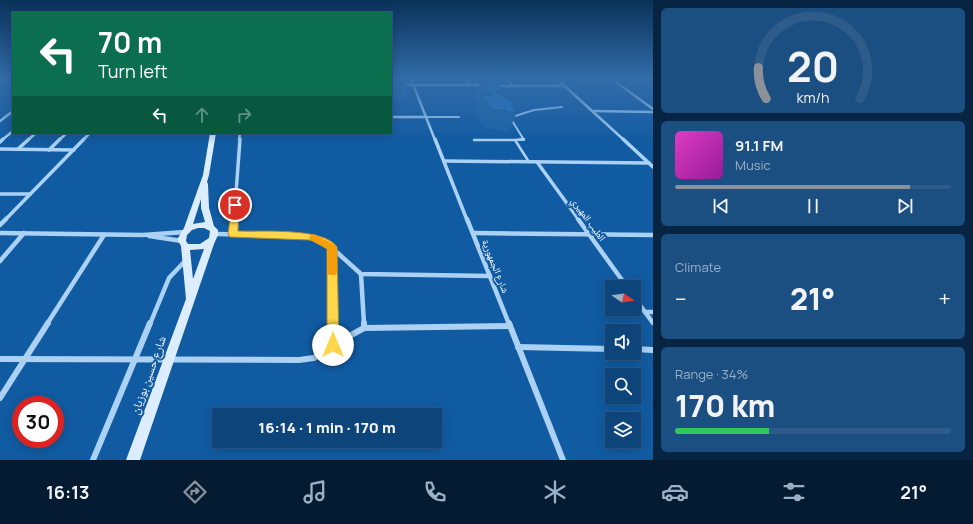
<!DOCTYPE html>
<html lang="en">
<head>
<meta charset="utf-8">
<style>
	body { margin:0; font-family:Manrope,"Noto Naskh Arabic",sans-serif; background:#1b4e81; color:#f1f3f6; height:100vh; display:flex; flex-direction:column; font-size:15px; white-space:nowrap }
	* { box-sizing:border-box; margin:0 }
	p { font-size:13px; color:#9ab0c7 }
	.icon { flex:none; width:22px; height:22px; fill:none; stroke:currentColor; stroke-width:2; stroke-linecap:round; stroke-linejoin:round }
	.map { position:relative; flex:1; overflow:hidden }
	.drawer { display:flex; flex-direction:column; gap:8px; padding:8px; background:#072543; width:320px }
	.drawer>* { flex:none }
	.banner { position:absolute; left:12px; top:12px; width:380px; height:122px; border-radius:0px; box-shadow:0 2px 10px #0003,0 0 0 1px #2d5c8b; background:#0b6e4f; color:#fff; overflow:hidden }
	.needle { width:26px; rotate:103deg }
	.fabs { position:absolute; left:605px; top:280px; display:grid; gap:8px }
	.fabs a { display:grid; place-items:center; width:36px; height:36px; border-radius:0px; background:#0d447a; box-shadow:0 2px 10px #0003,0 0 0 1px #2d5c8b; font-size:20px }
	.speed { position:absolute; left:12px; top:396px; display:flex; gap:8px; font-size:20px; font-weight:700; text-align:center }
	.speed>* { display:grid; place-content:center; width:52px; height:52px; border-radius:50%; background:#0d447a; box-shadow:0 2px 10px #0003,0 0 0 1px #2d5c8b; line-height:1 }
	.speed .limit { border:6px solid #d22; background:#fff; color:#111 }
	.pin { position:absolute; display:grid; place-items:center; width:34px; height:34px; color:#fff; margin:-17px; border:2px solid #fff; border-radius:50%; box-shadow:0 1px 4px #0007 }
	.me { position:absolute; width:44px; margin:-22px; rotate:0deg; stroke-linejoin:round; filter:drop-shadow(0 0 3px #0008) }
	.turn { display:flex; align-items:center; gap:14px; height:84px; padding:0 20px; font-size:18px }
	.turn .icon { width:52px; height:52px; stroke-width:2.5 }
	.turn b { display:block; font-size:28px; line-height:34px }
	.lanes { display:flex; align-items:center; height:38px; padding:0 20px; background:#0003; justify-content:center; gap:20px; direction:ltr }
	.lanes .off { opacity:.35 }
	.big { font-size:30px; font-weight:800; line-height:1.1 }
	.drawer .widget { flex:1; display:flex; flex-direction:column; justify-content:center; gap:6px; min-width:0; padding:0 14px; border-radius:6px; background:#1b4e81 }
	.drawer .dial { align-items:center; gap:0 }
	.dial svg { height:104px; overflow:visible; fill:none; stroke:#2d5c8b; stroke-width:7; stroke-linecap:round; text-anchor:middle }
	.dial text { fill:#f1f3f6; stroke:none }
	.song { display:flex; align-items:center; gap:12px }
	.cover { width:48px; height:48px; border-radius:6px; background:linear-gradient(135deg,hsl(310 70% 55%),hsl(300 70% 35%)) }
	.played { height:4px; border-radius:2px; background:linear-gradient(90deg,#8c9099 85%,#2d5c8b 85%) }
	.keys { display:flex; justify-content:space-around; direction:ltr }
	.heat { display:flex; justify-content:space-between; align-items:center; font-size:22px; direction:ltr }
	.charge { height:6px; border-radius:3px; background:linear-gradient(90deg,#34c759 34%,#2d5c8b 0) }
	.trip { position:absolute; left:212px; top:408px; width:230px; height:40px; border-radius:0px; background:#0d447a; box-shadow:0 2px 10px #0003,0 0 0 1px #2d5c8b; font-weight:800; line-height:40px; text-align:center }
	.dock { display:flex; height:64px; justify-content:space-around; align-items:center; background:#051b31; color:#9ab0c7 }
	.dock .icon { width:28px; height:28px }
	.dock .on { color:#8c9099 }
	.dock b { font-size:18px; color:#f1f3f6 }
	main { display:flex; flex:1; min-height:0 }
	.map>svg:first-child { display:block }
</style>
</head>
<body>
<main>
<div class="map">
<svg width="653" height="460" viewBox="0 0 653 460">
	<rect width="100%" height="100%" fill="#115ba2"/>
	<g fill="none" stroke-linecap="round" stroke-linejoin="round">
		<g stroke="#abd2f5" stroke-width="2">
			<path d="M427,117H459"/>
			<path d="M512,117L534,110L562,107"/>
			<path d="M511,119L524,140H515"/>
			<path d="M474,140H515"/>
		</g>
		<g stroke="#abd2f5" stroke-width="2.5">
			<path d="M524,139L515,140L529,162"/>
			<path d="M474,140H515"/>
		</g>
		<g stroke="#abd2f5" stroke-width="2.5">
			<path d="M411,79L435,140"/>
			<path d="M465,79L469,85"/>
			<path d="M507,79L513,86"/>
			<path d="M557,79L624,140"/>
			<path d="M612,79L653,109"/>
			<path d="M0,80L13,79"/>
			<path d="M391,85H485"/>
			<path d="M495,86H565"/>
			<path d="M593,111L653,112"/>
			<path d="M391,117H427"/>
			<path d="M0,121L13,111"/>
			<path d="M2,140L13,131"/>
			<path d="M28,140L36,133"/>
			<path d="M59,140L67,133"/>
			<path d="M83,140L90,133"/>
			<path d="M239,140L240,133"/>
		</g>
		<g stroke="#abd2f5" stroke-width="3.5">
			<path d="M435,139L467,220"/>
			<path d="M623,139L653,167"/>
			<path d="M0,142L3,139"/>
			<path d="M0,149L74,150"/>
			<path d="M18,149L29,139"/>
			<path d="M49,150L60,139"/>
			<path d="M444,161L649,163"/>
			<path d="M537,162L579,220"/>
			<path d="M0,194H30"/>
			<path d="M5,220L84,139"/>
			<path d="M234,220L240,139"/>
		</g>
		<g stroke="#abd2f5" stroke-width="4.5">
			<path d="M467,219L509,324"/>
			<path d="M578,219L627,287"/>
			<path d="M0,225L6,219"/>
			<path d="M0,233L143,235L185,232"/>
			<path d="M473,233L653,235"/>
			<path d="M215,234L309,236L331,247L361,274L490,276"/>
			<path d="M233,234L234,219"/>
			<path d="M149,236L182,241"/>
			<path d="M332,247L333,324"/>
			<path d="M0,261L24,233"/>
			<path d="M361,274L364,324"/>
			<path d="M634,297L653,323"/>
			<path d="M645,312H653"/>
			<path d="M47,324L104,235"/>
			<path d="M150,324L169,278L186,260"/>
		</g>
		<g stroke="#abd2f5" stroke-width="6">
			<path d="M333,323V345"/>
			<path d="M364,323V328"/>
			<path d="M509,323L563,460"/>
			<path d="M518,347L612,349"/>
			<path d="M634,349L653,350"/>
			<path d="M0,359L299,360L314,358L333,345L364,328L510,326"/>
			<path d="M0,398L48,323"/>
			<path d="M93,460L150,323"/>
		</g>
		<path fill="#dbedfe" fill-rule="evenodd" d="M210,133H216L209,175L207,182L208,184L209,208L214,226L218,230V235L214,244L140,460H126L186,299L181,246L178,241V238L184,228L203,175ZM201,199V208L205,222L193,224ZM198,228H204L210,231L209,238L200,244H188L186,241L187,235L192,230ZM204,249L193,279L190,250Z"/>
	</g>
	<g fill="#1b64a6">
		<path d="M391,79L407,80L405,98H401L400,102H391Z"/>
		<path d="M480,81L501,94L513,106L517,112L509,131H499L498,129H486L475,113L478,103L475,99Z"/>
	</g>
	<path fill="#165187" d="M502,90L496,108V91Z"/>
	<g fill="#1f74c1" stroke="#165187">
		<path d="M391,79H407V80H402L403,84H391Z"/>
		<path d="M480,81H496L502,90L496,91L514,103L512,105L517,112H506L505,110H493L481,95L492,96Z"/>
	</g>
	<linearGradient id="sky" x2="0" y2="1"><stop stop-color="#093259"/><stop offset="0.55" stop-color="#326ca9"/><stop offset="1" stop-color="#326ca9" stop-opacity="0"/></linearGradient>
	<rect width="653" height="143" fill="url(#sky)"/>
	<path fill="#ffd54a" stroke="#a68a30" d="M232,203H235L239,205L238,231C260,232 324,227 337,247L339,345L337,349L333,351L329,349L327,345V249L315,241L309,240L230,237L228,234Z"/>
	<path fill="#f59e0b" d="M314,234L335,245L337,247V272L336,275H329L327,272V249L310,240L309,237Z"/>
	<g text-anchor="middle" dominant-baseline="central" stroke-width="4" stroke-linejoin="round" paint-order="stroke">
		<g font-size="10" fill="#fff" stroke="#115ba2">
			<text transform="translate(589 219) rotate(54)">الطيب المهيري</text>
			<text transform="translate(496 266) rotate(68)">شارع الجمهورية</text>
		</g>
		<g font-size="12" fill="#fff" stroke="#115ba2">
			<text transform="translate(148 375) rotate(-70)">شارع حسين بوزيان</text>
		</g>
	</g>
</svg>
<div class="fabs">
<a><svg class="needle" viewBox="-14 -14 28 28"><path d="M0-13l5 13h-10z" fill="#e53935"/><path d="M0 13l5-13h-10z" fill="#9ab0c7"/></svg></a>
<a><svg class="icon" aria-label="sound" viewBox="0 0 24 24"><path d="M4 9h4l5-4v14l-5-4H4zM17 9q2 3 0 6"/></svg></a>
<a><svg class="icon" aria-label="search" viewBox="0 0 24 24"><circle cx="10" cy="10" r="6"/><path d="M15 15l6 6"/></svg></a>
<a><svg class="icon" aria-label="layers" viewBox="0 0 24 24"><path d="M12 4l9 5-9 5-9-5zM3 14l9 5 9-5"/></svg></a>
</div>
<div class="speed"><div class="limit">30</div></div>
<div class="pin" style="left:235px;top:205px;background:#d93025"><svg class="icon" aria-label="arrive" viewBox="0 0 24 24"><path d="M6 21V4h12l-3 4 3 4H6"/></svg></div>
<svg class="me" style="left:333px;top:345px" viewBox="-20 -20 40 40"><circle r="19" fill="#fff"/><path d="M0-13L10 11 0 6-10 11z" fill="#ffd54a"/></svg>
<div class="trip">16:14 · 1 min · 170 m</div>
<div class="banner">
<div class="turn"><svg class="icon" aria-label="left" viewBox="0 0 24 24"><path d="M17 20v-9H6M10 6l-5 5 5 5"/></svg><div><b>70 m</b>Turn left</div></div>
<div class="lanes"><svg class="icon" aria-label="left" viewBox="0 0 24 24"><path d="M17 20v-9H6M10 6l-5 5 5 5"/></svg><svg class="icon off" aria-label="ahead" viewBox="0 0 24 24"><path d="M12 20V5M6 11l6-6 6 6"/></svg><svg class="icon off" aria-label="right" viewBox="0 0 24 24"><path d="M7 20v-9h11M14 6l5 5-5 5"/></svg></div>
</div>
</div>
<section class="drawer">
<div class="widget dial"><svg viewBox="0 0 100 80">
<path d="M14 69A42 42 0 1 1 86 69"/>
<path d="M14 69A42 42 0 0 1 8 45" stroke="#8c9099"/>
<text x="50" y="56" font-size="32" font-weight="700">20</text>
<text x="50" y="72" font-size="11">km/h</text>
</svg></div>
<div class="widget">
<div class="song"><i class="cover"></i><div><b>91.1 FM</b><p>Music</p></div></div>
<div class="played"></div>
<div class="keys"><svg class="icon" aria-label="previous" viewBox="0 0 24 24"><path d="M18 5L8 12l10 7zM5 5v14"/></svg><svg class="icon" aria-label="pause" viewBox="0 0 24 24"><path d="M8 5v14M16 5v14"/></svg><svg class="icon" aria-label="next" viewBox="0 0 24 24"><path d="M6 5l10 7-10 7zM19 5v14"/></svg></div>
</div>
<div class="widget"><p>Climate</p>
<div class="heat"><a>−</a><b class="big">21°</b><a>+</a></div>
</div>
<div class="widget"><p>Range · 34%</p><b class="big">170 km</b><div class="charge"></div></div>
</section>
</main>
<nav class="dock">
<b>16:13</b>
<svg class="icon on" aria-label="directions" viewBox="0 0 24 24"><path d="M12 3l9 9-9 9-9-9zM9 14v-3h6M13 9l2 2-2 2"/></svg>
<svg class="icon" aria-label="music" viewBox="0 0 24 24"><path d="M9 18V5l10-2v13"/><circle cx="6" cy="18" r="3"/><circle cx="16" cy="16" r="3"/></svg>
<svg class="icon" aria-label="phone" viewBox="0 0 24 24"><path d="M5 4h4l2 5-3 2q2 4 5 5l2-3 5 2v4C11 20 4 13 5 4z"/></svg>
<svg class="icon" aria-label="climate" viewBox="0 0 24 24"><path d="M12 3v18M4 7l16 10M4 17L20 7"/></svg>
<svg class="icon" aria-label="car" viewBox="0 0 24 24"><path d="M5 17H2v-5l4-1 3-4h7l3 4 3 1v5h-3M9 17h6M6 11h13"/><circle cx="7" cy="17" r="2"/><circle cx="17" cy="17" r="2"/></svg>
<svg class="icon" aria-label="filters" viewBox="0 0 24 24"><path d="M4 7h16M4 17h16"/><circle cx="9" cy="7" r="2"/><circle cx="15" cy="17" r="2"/></svg>
<b>21°</b>
</nav>
</body>
</html>
